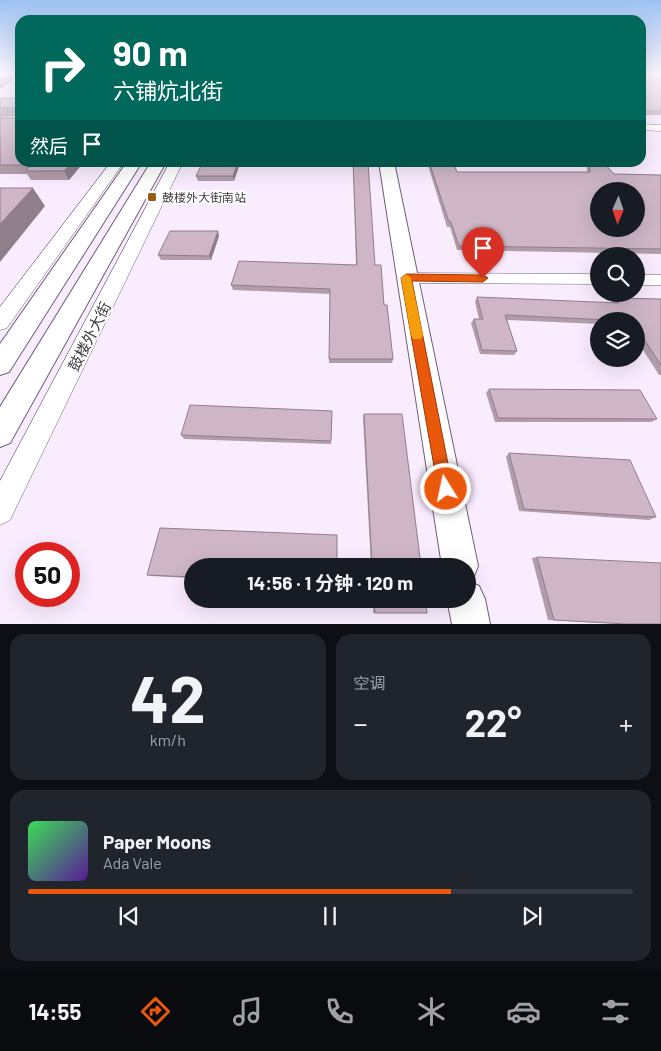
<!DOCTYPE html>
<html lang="zh">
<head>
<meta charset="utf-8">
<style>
	body { margin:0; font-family:Barlow,"Noto Sans SC",sans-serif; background:#20242c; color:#f1f3f6; height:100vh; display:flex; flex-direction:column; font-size:19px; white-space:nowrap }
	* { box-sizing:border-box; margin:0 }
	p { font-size:16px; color:#9ea1a6 }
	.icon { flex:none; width:28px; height:28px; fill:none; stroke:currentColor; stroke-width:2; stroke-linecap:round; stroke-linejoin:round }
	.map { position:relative; height:624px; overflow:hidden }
	.details { display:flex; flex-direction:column; gap:10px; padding:10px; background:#0d0f14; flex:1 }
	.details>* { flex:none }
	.hud { position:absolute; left:15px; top:15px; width:631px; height:152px; border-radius:15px; box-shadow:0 5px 20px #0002; background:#00695c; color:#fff; overflow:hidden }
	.needle { width:32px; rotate:182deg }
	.buttons { position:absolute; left:590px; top:182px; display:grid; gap:10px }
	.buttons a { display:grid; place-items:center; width:55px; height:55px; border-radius:50%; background:#171b24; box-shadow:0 5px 20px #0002; font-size:25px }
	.speed { position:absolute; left:15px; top:542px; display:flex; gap:10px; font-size:25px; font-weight:700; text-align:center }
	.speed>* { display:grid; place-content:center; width:65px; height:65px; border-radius:50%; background:#171b24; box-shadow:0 5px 20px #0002; line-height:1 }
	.speed .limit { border:8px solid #d22; background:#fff; color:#111 }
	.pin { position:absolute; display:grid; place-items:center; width:42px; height:42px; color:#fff; margin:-51px -21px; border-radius:50% 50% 50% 0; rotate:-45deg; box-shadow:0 0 5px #0007 }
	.pin .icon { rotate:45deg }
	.me { position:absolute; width:55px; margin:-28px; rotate:350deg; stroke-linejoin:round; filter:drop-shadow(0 0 4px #0008) }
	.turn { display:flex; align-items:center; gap:18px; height:105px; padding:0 15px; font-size:22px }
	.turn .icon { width:65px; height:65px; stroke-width:2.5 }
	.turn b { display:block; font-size:35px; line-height:42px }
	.then { display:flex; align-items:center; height:48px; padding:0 15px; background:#0003; gap:10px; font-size:19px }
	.big { font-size:38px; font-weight:700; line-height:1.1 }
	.details .widget { flex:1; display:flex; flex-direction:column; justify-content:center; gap:8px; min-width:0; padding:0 18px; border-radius:15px; background:#20242c }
	.details .dial { align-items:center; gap:0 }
	.dial b { font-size:65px; line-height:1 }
	.song { display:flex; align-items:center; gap:15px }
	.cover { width:60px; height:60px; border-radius:8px; background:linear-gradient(135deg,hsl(130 70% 55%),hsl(270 70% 35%)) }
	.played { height:5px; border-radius:2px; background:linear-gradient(90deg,#ea580c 70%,#363941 70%) }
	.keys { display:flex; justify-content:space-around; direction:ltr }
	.heat { display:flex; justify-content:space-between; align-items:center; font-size:28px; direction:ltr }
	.details .tiles { flex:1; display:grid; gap:10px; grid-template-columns:1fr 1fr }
	.widget:last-child { grid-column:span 2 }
	.trip { position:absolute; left:184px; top:558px; width:292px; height:50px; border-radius:25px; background:#171b24; box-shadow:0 5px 20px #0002; font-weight:700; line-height:50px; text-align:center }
	.menu { display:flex; height:80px; justify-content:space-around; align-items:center; background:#090b0e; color:#9ea1a6 }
	.menu .icon { width:35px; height:35px }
	.menu .current { color:#ea580c }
	.menu b { font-size:22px; color:#f1f3f6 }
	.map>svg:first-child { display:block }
</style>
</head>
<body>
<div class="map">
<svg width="661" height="624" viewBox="0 0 661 624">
	<rect width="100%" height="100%" fill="#f9ecfe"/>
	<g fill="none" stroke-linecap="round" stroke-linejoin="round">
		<defs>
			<g id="minor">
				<path d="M406,273L599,274V284L406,283L401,281L399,278L401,275Z"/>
				<rect x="636" y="275" width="25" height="10"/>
			</g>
			<g id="tertiary">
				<path d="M641,124L661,125V131L641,130Z"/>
				<path d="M111,162H124L7,328L0,330V307Z"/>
				<path d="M170,162H183L10,520L0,525V481Z"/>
			</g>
			<g id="secondary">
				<path d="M127,162H142L9,372L0,375V344Z"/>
				<path d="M151,162H166L10,443L0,447V407Z"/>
				<path d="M379,162H394L478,566L473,579L468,581V566H442Z"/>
				<path d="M468,581L479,586L485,599L490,624H452L447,599H468Z"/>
			</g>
		</defs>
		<use href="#minor" stroke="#6e6074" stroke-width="1"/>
		<use href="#tertiary" stroke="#6e6074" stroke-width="1"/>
		<use href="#secondary" stroke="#6e6074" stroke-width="2"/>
		<use href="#minor" fill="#fff" fill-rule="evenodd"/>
		<use href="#tertiary" fill="#fff" fill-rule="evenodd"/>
		<use href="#secondary" fill="#fff" fill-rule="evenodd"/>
	</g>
	<g fill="#b19daa">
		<rect x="641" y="74" width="20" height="41"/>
		<path d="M0,98H20L84,162L69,180H31L27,174H0V118H15L16,116L0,117Z"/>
		<path d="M353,162L384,305L393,359L392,363H329L330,294L233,290L231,285L356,265Z"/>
		<path d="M427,162H453L457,172H587V162H603L614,174L661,175V254L457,250L450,227H447Z"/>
		<path d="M240,163L234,181H198L196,176Z"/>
		<path d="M218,231L219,236L211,260H161L158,255Z"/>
		<path d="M477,297L611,303L615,298L661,299V375H659L636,339V321H599V324L507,320L517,351L514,355L480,354L471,323L474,319H479L475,302Z"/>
		<path d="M489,389L657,419L651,422H495L486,393Z"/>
		<path d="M332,411L331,444L184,439L181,435Z"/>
		<path d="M364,414L421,566H371L363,418Z"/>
		<path d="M509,453L656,517L649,520L519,511L506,457Z"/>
		<path d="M537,557L621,624L548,620L532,558Z"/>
		<path d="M192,566V578L151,576L147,575Z"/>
		<path d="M373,599H426L427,613H373Z"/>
	</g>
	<g fill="#907f8b">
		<path d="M6,74H17L19,76L0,89V78Z"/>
		<path d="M72,162H84L69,180L64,171Z"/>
		<path d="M238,162L240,163L234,181L233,176Z"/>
		<path d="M33,188L45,206L0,262V224Z"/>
		<path d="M218,231L219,236L211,260L209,256Z"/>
	</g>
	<g fill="#ceb6c6" stroke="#907f8b" fill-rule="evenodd">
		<path d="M0,74H6L0,78Z"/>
		<rect x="641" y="74" width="20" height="37"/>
		<path d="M0,98H20V162H72L64,171H25L32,165H0V118H15L17,116L15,108H0Z"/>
		<path d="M203,162H238L233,176H196Z"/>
		<path d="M353,162H368L375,265H381L384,305H387L393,359H329L330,289L231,285L239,261L357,265Z"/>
		<path d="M429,162H453L457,172H590V162H603L614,174L661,175V249L459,246L451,222H449ZM599,191H636V229H599Z"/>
		<path d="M0,188H33L0,224Z"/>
		<path d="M170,231H218L209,256L158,255Z"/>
		<path d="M477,297L619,303L615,298L661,299V365L636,327V321H629L505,315L517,351L482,350L474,319H483Z"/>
		<path d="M489,389L640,390L657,419L498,418Z"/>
		<path d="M190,405L332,411L331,441L181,435Z"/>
		<path d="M364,414H402L421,566H372Z"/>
		<path d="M509,453L630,460L656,517L524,509Z"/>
		<path d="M160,528L337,535V566H192V577L147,575Z"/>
		<path d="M537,557L661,563V624H627L554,620Z"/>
		<path d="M374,599H426L427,613H375Z"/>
	</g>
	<linearGradient id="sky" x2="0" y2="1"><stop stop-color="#9dc2f1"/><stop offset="0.46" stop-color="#fcf6ff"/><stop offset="1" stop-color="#fcf6ff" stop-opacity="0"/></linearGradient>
	<rect width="661" height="161" fill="url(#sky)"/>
	<path fill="#ea580c" stroke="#983908" d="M406,274L483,275L488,278L483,282L412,281L453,489L451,495L446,497L440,495L438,489L401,278Z"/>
	<path fill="#f59e0b" d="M406,274L411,278L423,335L421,339H413L411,335L401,278Z"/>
	<rect fill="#965c19" stroke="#fefefe" stroke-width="2" x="147" y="192" width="10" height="10" rx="2.5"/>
	<g text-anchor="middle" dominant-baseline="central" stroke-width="4" stroke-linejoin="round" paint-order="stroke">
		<g font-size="12" fill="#3f3942" stroke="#fefefe" text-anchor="start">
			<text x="162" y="197">鼓楼外大街南站</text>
		</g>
		<g font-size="15" fill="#3f3942" stroke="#fefefe">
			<text transform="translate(89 336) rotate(-63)">鼓楼外大街</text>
		</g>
	</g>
</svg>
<div class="buttons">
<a><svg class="needle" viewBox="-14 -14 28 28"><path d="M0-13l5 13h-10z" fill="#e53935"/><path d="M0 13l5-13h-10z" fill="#9ea1a6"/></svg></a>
<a><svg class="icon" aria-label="search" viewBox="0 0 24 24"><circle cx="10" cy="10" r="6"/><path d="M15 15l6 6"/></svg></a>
<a><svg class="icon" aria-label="layers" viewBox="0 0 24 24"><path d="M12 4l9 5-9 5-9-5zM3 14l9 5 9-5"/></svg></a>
</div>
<div class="speed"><div class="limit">50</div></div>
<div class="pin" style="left:483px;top:278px;background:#d93025"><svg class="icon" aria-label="arrive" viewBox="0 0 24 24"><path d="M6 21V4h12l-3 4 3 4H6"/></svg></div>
<svg class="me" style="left:446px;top:489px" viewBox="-20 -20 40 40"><circle r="17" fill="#ea580c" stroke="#fff" stroke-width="3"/><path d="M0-11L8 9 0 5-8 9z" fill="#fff"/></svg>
<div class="trip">14:56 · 1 分钟 · 120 m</div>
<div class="hud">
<div class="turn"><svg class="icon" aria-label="right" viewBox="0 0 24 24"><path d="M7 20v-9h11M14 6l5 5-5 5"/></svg><div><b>90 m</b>六铺炕北街</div></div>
<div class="then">然后<svg class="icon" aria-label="arrive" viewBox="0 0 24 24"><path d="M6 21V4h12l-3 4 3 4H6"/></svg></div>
</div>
</div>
<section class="details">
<div class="tiles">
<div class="widget dial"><b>42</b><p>km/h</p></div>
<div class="widget"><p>空调</p>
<div class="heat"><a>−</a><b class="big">22°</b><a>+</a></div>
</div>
<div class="widget">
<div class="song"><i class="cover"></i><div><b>Paper Moons</b><p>Ada Vale</p></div></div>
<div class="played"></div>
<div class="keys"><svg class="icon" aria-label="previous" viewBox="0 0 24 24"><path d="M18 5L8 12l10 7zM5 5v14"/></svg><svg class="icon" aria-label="pause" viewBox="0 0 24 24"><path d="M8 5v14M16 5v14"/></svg><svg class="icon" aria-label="next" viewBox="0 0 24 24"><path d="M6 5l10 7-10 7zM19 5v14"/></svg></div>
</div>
</div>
</section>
<nav class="menu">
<b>14:55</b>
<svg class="icon current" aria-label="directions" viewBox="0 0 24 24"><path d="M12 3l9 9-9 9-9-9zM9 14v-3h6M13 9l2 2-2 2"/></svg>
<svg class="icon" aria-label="music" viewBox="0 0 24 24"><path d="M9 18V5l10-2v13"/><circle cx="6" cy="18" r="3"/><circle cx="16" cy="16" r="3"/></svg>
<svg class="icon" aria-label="phone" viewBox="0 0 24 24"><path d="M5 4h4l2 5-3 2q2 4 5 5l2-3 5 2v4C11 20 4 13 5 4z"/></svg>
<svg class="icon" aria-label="climate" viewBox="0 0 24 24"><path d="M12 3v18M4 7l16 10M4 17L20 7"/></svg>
<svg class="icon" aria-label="car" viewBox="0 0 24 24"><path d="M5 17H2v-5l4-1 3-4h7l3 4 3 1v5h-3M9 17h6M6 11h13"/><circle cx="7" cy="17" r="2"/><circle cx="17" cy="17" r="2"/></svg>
<svg class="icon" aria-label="filters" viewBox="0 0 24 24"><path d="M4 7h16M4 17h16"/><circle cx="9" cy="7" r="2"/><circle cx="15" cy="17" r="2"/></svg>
</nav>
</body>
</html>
